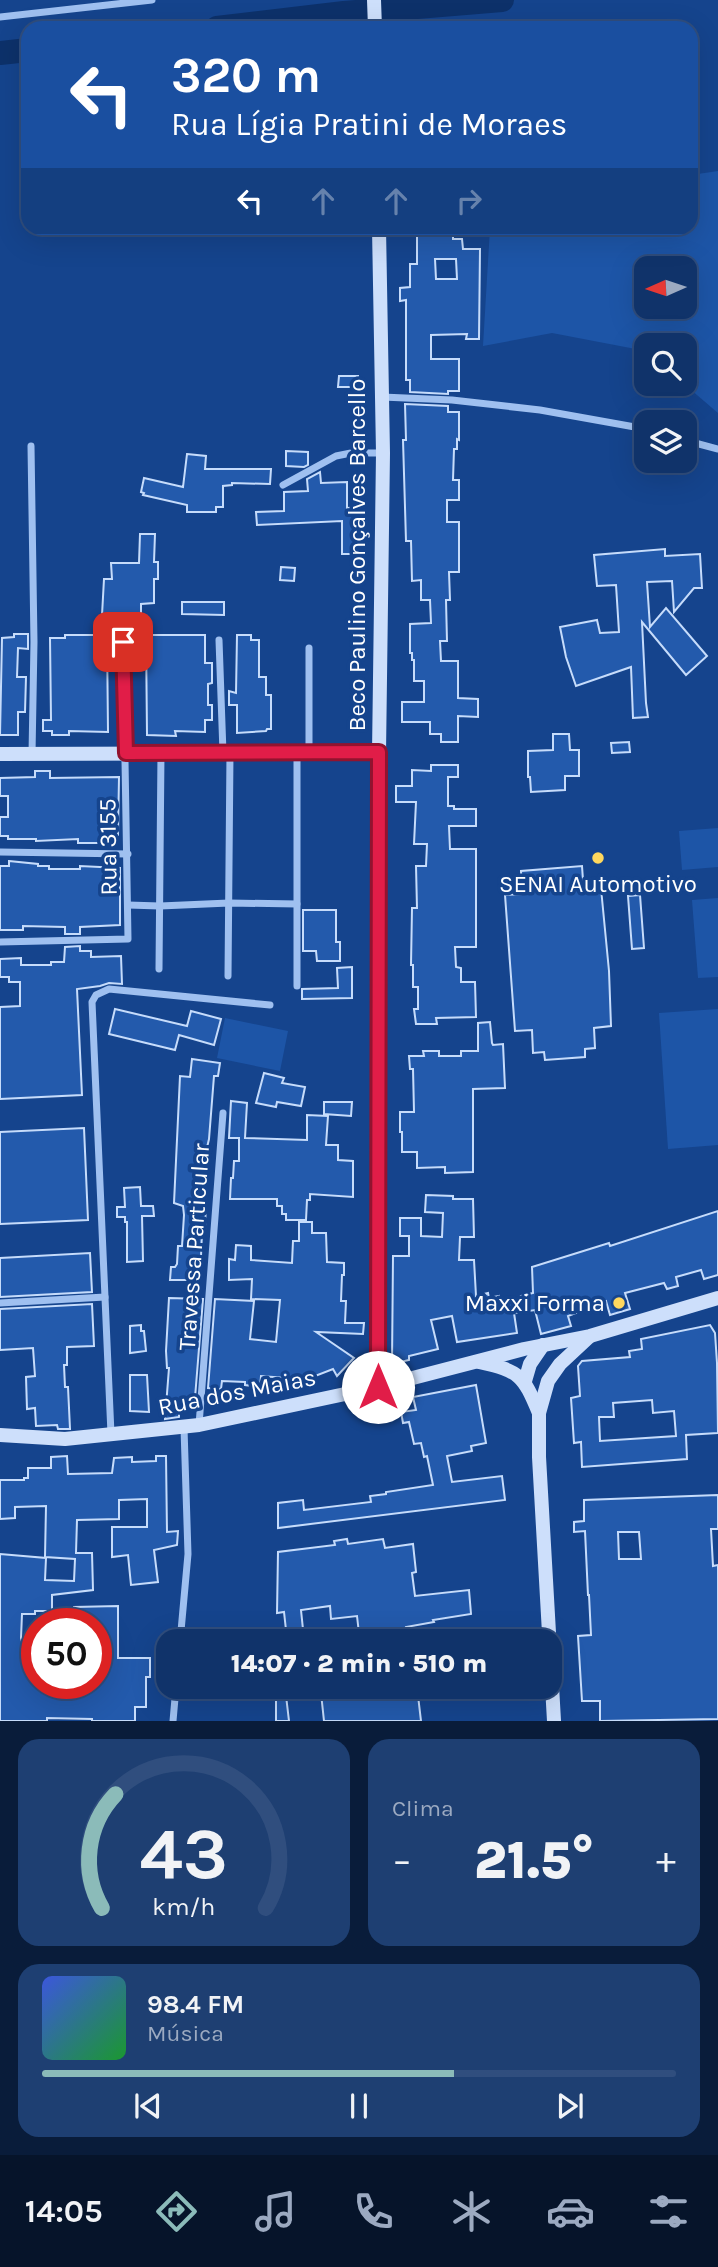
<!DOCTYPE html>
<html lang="pt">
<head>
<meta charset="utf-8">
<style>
	body { margin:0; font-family:Karla,sans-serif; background:#1e3f72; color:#f1f3f6; height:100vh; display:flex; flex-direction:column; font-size:26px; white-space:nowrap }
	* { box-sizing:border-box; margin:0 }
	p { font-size:23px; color:#9caac1 }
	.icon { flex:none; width:38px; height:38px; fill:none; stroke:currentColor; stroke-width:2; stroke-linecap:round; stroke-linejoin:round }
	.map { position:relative; height:1721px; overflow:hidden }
	.drawer { display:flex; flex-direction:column; gap:18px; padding:18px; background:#091c3a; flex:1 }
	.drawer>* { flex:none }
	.guide { position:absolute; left:21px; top:21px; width:677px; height:214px; border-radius:21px; box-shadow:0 7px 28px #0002,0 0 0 2px #304e7e; background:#1a4fa0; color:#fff; overflow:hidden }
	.needle { width:46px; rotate:267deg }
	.tools { position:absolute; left:634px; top:256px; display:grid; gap:14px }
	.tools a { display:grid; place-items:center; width:63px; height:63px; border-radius:14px; background:#10336a; box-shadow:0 7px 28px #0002,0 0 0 2px #304e7e; font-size:35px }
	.speed { position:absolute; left:21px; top:1608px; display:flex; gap:14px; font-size:35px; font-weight:700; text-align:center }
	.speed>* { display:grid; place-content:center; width:91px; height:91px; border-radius:50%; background:#10336a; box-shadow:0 7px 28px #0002,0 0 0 2px #304e7e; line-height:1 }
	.speed .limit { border:10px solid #d22; background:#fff; color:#111 }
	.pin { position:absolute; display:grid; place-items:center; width:60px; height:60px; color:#fff; margin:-30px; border-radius:14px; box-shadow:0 4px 10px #0006 }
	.me { position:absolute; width:77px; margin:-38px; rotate:0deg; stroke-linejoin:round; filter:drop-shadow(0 0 5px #0008) }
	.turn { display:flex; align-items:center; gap:24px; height:147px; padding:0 35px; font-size:32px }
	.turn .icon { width:91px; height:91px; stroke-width:2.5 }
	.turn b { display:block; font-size:49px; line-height:60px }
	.lanes { display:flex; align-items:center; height:66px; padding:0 35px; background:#0003; justify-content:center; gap:35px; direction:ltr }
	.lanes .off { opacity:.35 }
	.big { font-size:52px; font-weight:800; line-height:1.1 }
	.drawer .tile { flex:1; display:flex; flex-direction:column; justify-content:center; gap:10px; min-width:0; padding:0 24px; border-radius:21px; background:#1e3f72 }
	.drawer .dial { align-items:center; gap:0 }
	.dial svg { height:182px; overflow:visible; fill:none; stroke:#304e7e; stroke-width:7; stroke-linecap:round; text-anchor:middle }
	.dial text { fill:#f1f3f6; stroke:none }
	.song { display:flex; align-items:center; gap:21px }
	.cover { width:84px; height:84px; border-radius:10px; background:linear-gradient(135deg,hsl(230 70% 55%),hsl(130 70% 35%)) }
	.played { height:7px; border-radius:4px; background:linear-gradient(90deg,#8bbbb9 65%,#304e7e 65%) }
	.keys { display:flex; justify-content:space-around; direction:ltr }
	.heat { display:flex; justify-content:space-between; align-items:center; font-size:38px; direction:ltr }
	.drawer .tiles { flex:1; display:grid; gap:18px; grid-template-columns:1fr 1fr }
	.tile:last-child { grid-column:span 2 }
	.trip { position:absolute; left:156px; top:1629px; width:406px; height:70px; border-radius:21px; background:#10336a; box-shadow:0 7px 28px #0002,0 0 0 2px #304e7e; font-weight:800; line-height:70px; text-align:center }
	.tab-bar { display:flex; height:112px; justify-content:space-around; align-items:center; background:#06142a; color:#9caac1 }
	.tab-bar .icon { width:49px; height:49px }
	.tab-bar .on { color:#8bbbb9 }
	.tab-bar b { font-size:32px; color:#f1f3f6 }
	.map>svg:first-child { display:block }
</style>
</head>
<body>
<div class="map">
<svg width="718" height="1721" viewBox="0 0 718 1721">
	<rect width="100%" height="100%" fill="#15448d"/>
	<g fill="#1d55a7" fill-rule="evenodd">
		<path d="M718,171V413L683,383L684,345H646V351L552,333L483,346L490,228H691V175ZM646,268H684V306H646Z"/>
		<path d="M718,828V867L682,870L679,831Z"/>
		<path d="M718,898V977L698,978L692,900Z"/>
		<path d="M718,1009V1145L668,1149L659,1013Z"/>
		<path d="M225,1018L288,1031L280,1071L217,1058Z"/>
	</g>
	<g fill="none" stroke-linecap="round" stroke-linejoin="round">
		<g stroke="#0d316a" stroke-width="24">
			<path d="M217,28L344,13L502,0"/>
			<path d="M0,53L28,50"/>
		</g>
	</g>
	<g fill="#235aac" stroke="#c6dcfb" stroke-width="2" fill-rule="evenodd">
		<path d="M417,228H453V239H462L463,249H480L479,339H466L467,334L431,335V359H459V391H448V394L410,392V380H406V300L400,301V288L410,287V264H417ZM435,259H456L457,279H436Z"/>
		<path d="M339,376H358V387H338Z"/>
		<path d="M405,404L448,406V412H459V440L457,439V449H454L453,480H459V500H447V522H459V572H449L450,600H446L447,641H440L441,661H458V698L478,699V717L458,716V742H441V734H430V722H402V702H424V681H414V660H412V653H410V624L431,623L430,600H421V580L412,581L411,541H406L403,440H406Z"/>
		<path d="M286,451L308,452V465L304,467L286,466Z"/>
		<path d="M187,454L206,456L205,469H271L270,484L232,483V485L223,486V507H216V512H187V505L143,495L144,493L141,492L144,478L183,487Z"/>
		<path d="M320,472L321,483L347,482V508L361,507L360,554H342V521L257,525L256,512L284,511V492L308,491L307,479Z"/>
		<path d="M140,534H155L154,562H158V579H154V603L141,604V635L101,633L104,579H112L111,563H139Z"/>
		<path d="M665,549V556L700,554L702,588H694L674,612L672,581L647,582L650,627L666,608L707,656L686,675L642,622L646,703L648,717L633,718L631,667L576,686L566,657L560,627L597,620L600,633L619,632L616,585L597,586L594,555Z"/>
		<path d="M281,567L295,568L294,581L280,580Z"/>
		<path d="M182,602H224V615L182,614Z"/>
		<path d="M14,634H28V649L18,648L17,677H26L25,712H18V735H0L2,638L14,637Z"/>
		<path d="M65,635H107L108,732L69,731V735H52V731H43V720H51L50,638H65Z"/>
		<path d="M146,635H205V663H212V683L208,684V705H212V720H205V732L175,731L176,736L147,735Z"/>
		<path d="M237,635H251V640H259V677H266V695H271V729H267L266,731L237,733V705H229V691L236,693Z"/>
		<path d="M553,734H569L570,750H579V776H565V790L531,792L530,777H528V751L553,750Z"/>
		<path d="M629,742L630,752L612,753L611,743Z"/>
		<path d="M431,765H458V777H448V806H454V809H476V826H449L450,849H476V947H455L456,967L461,968V982H475L476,1017L436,1018L437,1024H416L414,1009H418V987H413V965H411L412,908H417L416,866H426L427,844H414L416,802H396V786H412V770L431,771Z"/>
		<path d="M35,771H50V778L119,777L118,835L106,836V843H78V839L36,841V839H8V836H0V817H8V796H0V778L35,777Z"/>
		<path d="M9,861L38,864V866H49V869H80V866L120,868V925L80,927V934H65V927L23,926V930H0V866H9Z"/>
		<path d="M582,866L583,880L600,878L609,971L611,1026L594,1028L595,1048L585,1049V1057L545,1060L544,1052L533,1053L532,1030L515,1031L505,895L522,894L521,871Z"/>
		<path d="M640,895L644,948L632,949L628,896Z"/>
		<path d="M303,910H336V942H340V961H317L316,951H303Z"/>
		<path d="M80,946V951H91V957L121,956L122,984L109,983L100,986L77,989L82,1095L0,1099V1007L20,1006V982H9V977H0V959L21,958V965H51V962H64L65,947Z"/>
		<path d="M352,967V998L302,999V989L338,988L337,968Z"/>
		<path d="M115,1009L187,1026L191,1011L221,1019L214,1045L179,1035L175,1050L109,1034Z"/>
		<path d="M490,1022L492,1043L493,1045L503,1044L505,1088L473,1089V1172L445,1173V1167L417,1168V1152H402V1132H400V1112H414L413,1069H410L409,1056H424L423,1051H439V1056H461V1051H478V1023Z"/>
		<path d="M192,1059L220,1063L218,1076H214L209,1139L205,1156L202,1197H206L205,1232H202L200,1280H170L171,1267H175L177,1264L178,1246H182L184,1215L183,1206L174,1203L180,1076L190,1077Z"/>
		<path d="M264,1073L284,1078L282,1083L305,1087L301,1106L277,1102L276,1107L256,1103Z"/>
		<path d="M231,1101L247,1103L245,1138L307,1140V1115L328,1116L326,1145H338V1160L353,1161V1197L310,1194V1200H307L306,1220H286V1214H282V1206H277V1199H230L231,1178H233L234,1161H239V1138H229Z"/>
		<path d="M324,1102H352L351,1116L324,1114Z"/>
		<path d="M84,1128L88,1220L0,1224V1132Z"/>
		<path d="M140,1187L141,1206H153L154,1216H142L143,1261L127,1262V1222H125V1217H117V1207H125L124,1188Z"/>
		<path d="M426,1195L453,1196V1199H473L474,1237H460L459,1260H474L476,1296L488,1293L489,1298L499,1296L501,1304L522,1299L521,1296L533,1293L532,1267L609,1243L610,1246L718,1211V1275L704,1279L701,1270L676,1277L678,1286L667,1289L664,1283L625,1293L630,1309L610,1315L606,1301L568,1316L571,1326L541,1334L535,1310L514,1313L517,1333L457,1342L452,1316L431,1320L438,1349L409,1356V1360L392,1364L393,1256H409V1236H400V1218H421V1236L442,1237L443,1213L425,1212Z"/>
		<path d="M299,1222H312V1233H326L327,1262L344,1263V1275H342L341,1301H346L345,1323H364L363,1334L316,1332L354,1358L337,1376L333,1369L297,1383L296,1388L285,1387L286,1378L261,1376L260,1387L245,1385V1382L222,1381L221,1389L208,1388L215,1299L254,1301L250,1339L276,1342L280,1300L251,1299L252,1279L229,1280V1259L235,1260L236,1245L251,1246V1260L292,1263L293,1241H299Z"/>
		<path d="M90,1253L92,1292L0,1297V1258Z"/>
		<path d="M169,1298L203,1299L194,1410H179V1417L165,1419L169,1368H167L166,1351Z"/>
		<path d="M92,1304L94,1346L67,1347V1365H64L65,1387H68L70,1429H58L57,1425L36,1426L35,1408L27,1409L26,1377L35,1376L33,1348L0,1350V1309Z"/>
		<path d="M141,1325V1331H144L146,1351L130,1353V1326Z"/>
		<path d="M710,1325L715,1333L717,1363L718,1433L686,1435L687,1459L582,1467L581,1442L574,1443L571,1398L580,1396L578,1366L582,1361L630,1357L629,1351L642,1349L641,1339ZM652,1400L653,1413L674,1411L676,1436L600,1441L599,1417H614L613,1403Z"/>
		<path d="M130,1375H147L149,1412L130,1411Z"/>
		<path d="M476,1385L486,1443L471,1446L472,1451L447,1456L452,1482L502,1476L505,1500L278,1528V1503L303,1500L304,1510L371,1502L370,1496L386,1494V1492L433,1485L427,1456L424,1457L421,1443L414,1444L409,1422L403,1423L401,1412L416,1410L413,1397Z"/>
		<path d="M67,1456L68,1474L112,1473L114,1458L132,1457V1462L156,1461V1456H166L167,1532L178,1531L177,1545L154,1550L158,1582L131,1585L128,1555L112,1557V1527H147V1499L119,1500V1519L77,1520L76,1553H92L93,1590L52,1595V1611H35V1614H22L21,1638L28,1665L37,1666V1684H96V1624H74V1607L118,1606V1658H150V1677H146V1707H135V1721H92V1719L47,1718V1721H0V1554L46,1558L45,1580L74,1581L75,1559L45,1557L46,1506L15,1507V1518L0,1519V1480H24V1478H28V1468H51V1457Z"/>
		<path d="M718,1495V1529H711L713,1566L718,1565V1719L600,1721V1701H582L578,1636L591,1635L589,1595H588L585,1531L574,1532V1522L584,1521V1500ZM618,1532H639L641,1559H619Z"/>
		<path d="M347,1539L348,1544L383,1539L385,1548L413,1544L416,1572L412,1573L415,1596L469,1590L471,1614L433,1620L434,1622L406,1627L408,1642H360L357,1616L331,1619L330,1606L301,1610L304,1639L291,1641L290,1629L286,1630L284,1612L277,1613L278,1552L335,1545L334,1541Z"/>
		<path d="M276,1687H285L289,1721H276Z"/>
		<path d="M337,1687H417L421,1721H324L321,1693L337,1691Z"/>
	</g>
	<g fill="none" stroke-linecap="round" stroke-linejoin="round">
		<g stroke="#9fc0f0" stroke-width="7">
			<path d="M0,17L152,0"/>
			<path d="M382,397L452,400L540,410L646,429"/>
			<path d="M684,440L718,449"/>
			<path d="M31,446L34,642L32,754"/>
			<path d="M283,485L336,456L351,453H383"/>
			<path d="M219,640L223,753"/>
			<path d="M309,752V648"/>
			<path d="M0,852L128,854"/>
			<path d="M128,905L160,906L229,903L297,904"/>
			<path d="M0,942L128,939L123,642"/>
			<path d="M159,969L161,753"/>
			<path d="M228,976L230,753"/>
			<path d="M297,986V752"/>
			<path d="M0,1303L105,1297"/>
			<path d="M199,1425L223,1113"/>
			<path d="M111,1434L92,1002L96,995L109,989L270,1005"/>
			<path d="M180,1642L188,1554L184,1428"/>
			<path d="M173,1721L176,1687"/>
		</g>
		<g stroke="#cddffb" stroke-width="14">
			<path d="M374,0L375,28"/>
			<path d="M0,754L379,753"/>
			<path d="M479,1362C520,1371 523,1375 539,1413"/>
			<path d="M525,1381L530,1364L543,1345"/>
			<path d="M378,1387L379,753L383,453L379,228"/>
			<path d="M0,1435L65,1439L199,1425L378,1387L524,1349L590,1336L718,1298"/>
			<path d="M554,1721L539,1457V1413L548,1381L560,1364L589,1337"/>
		</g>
	</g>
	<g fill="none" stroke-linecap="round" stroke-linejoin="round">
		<defs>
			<path id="route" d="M123,642L126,753L379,752L378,1387"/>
		</defs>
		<use href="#route" stroke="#92132f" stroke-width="18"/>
		<use href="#route" stroke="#e11d48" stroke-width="12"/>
	</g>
	<g fill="#ffd85e" stroke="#15448d" stroke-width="2.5">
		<circle cx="598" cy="858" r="7"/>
		<circle cx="619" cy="1303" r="7"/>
	</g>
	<g text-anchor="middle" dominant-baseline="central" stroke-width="7" stroke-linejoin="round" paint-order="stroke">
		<g font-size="24" fill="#fff" stroke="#15448d">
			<text transform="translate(357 555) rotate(-90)">Beco Paulino Gonçalves Barcello</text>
			<text transform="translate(108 847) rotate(-91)">Rua 3155</text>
			<text transform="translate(194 1247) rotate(-86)">Travessa Particular</text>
			<text transform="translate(237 1392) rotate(-11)">Rua dos Maias</text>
		</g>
		<g font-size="24" fill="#fff" stroke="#15448d">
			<text x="598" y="884">SENAI Automotivo</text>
			<text x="605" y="1303" text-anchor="end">Maxxi Forma</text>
		</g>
	</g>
</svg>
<div class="tools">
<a><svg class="needle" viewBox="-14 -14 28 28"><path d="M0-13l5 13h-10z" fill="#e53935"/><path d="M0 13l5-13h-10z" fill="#9caac1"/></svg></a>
<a><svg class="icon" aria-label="search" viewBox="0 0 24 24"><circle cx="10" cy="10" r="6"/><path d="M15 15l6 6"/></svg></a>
<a><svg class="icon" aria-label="layers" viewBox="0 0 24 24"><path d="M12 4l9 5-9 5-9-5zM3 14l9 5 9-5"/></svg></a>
</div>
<div class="speed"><div class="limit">50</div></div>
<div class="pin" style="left:123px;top:642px;background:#d93025"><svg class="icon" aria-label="arrive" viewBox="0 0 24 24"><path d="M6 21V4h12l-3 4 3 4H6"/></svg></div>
<svg class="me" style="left:378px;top:1387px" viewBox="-20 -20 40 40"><circle r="19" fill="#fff"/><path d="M0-13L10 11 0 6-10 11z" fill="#e11d48"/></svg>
<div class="trip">14:07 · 2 min · 510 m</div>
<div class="guide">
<div class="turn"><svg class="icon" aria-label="left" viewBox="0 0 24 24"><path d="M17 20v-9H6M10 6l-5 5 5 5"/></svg><div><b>320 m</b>Rua Lígia Pratini de Moraes</div></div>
<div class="lanes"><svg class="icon" aria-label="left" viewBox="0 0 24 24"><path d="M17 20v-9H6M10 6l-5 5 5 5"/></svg><svg class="icon off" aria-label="ahead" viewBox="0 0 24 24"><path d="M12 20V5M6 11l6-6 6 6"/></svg><svg class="icon off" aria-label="ahead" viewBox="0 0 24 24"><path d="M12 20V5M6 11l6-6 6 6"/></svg><svg class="icon off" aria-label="right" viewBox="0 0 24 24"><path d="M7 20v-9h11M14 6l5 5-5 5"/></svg></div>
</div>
</div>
<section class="drawer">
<div class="tiles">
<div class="tile dial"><svg viewBox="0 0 100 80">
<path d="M14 69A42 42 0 1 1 86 69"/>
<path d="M14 69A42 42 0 0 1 20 19" stroke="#8bbbb9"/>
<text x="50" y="56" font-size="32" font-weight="700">43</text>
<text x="50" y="72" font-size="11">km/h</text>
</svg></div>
<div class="tile"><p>Clima</p>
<div class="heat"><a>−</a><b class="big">21.5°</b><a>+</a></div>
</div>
<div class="tile">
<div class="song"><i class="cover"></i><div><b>98.4 FM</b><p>Música</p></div></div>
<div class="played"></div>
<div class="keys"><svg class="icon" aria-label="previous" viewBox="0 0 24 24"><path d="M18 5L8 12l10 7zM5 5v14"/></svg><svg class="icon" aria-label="pause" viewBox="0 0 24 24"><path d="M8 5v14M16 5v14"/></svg><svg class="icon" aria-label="next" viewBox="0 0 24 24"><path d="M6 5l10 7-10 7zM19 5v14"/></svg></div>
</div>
</div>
</section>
<nav class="tab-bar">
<b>14:05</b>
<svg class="icon on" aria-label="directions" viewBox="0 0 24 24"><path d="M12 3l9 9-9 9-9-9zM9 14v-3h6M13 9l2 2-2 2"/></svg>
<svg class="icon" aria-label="music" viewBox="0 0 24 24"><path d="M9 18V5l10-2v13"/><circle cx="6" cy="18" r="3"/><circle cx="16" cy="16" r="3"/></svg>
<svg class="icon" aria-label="phone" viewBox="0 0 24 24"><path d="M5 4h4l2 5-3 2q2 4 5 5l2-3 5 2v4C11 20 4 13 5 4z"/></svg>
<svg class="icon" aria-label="climate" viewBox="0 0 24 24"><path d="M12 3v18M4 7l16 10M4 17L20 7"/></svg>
<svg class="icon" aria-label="car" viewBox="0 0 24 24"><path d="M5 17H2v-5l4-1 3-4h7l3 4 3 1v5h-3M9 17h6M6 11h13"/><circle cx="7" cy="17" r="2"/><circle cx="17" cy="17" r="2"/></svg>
<svg class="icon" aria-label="filters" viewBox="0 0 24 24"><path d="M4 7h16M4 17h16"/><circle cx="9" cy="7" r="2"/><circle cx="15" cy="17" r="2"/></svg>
</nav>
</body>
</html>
